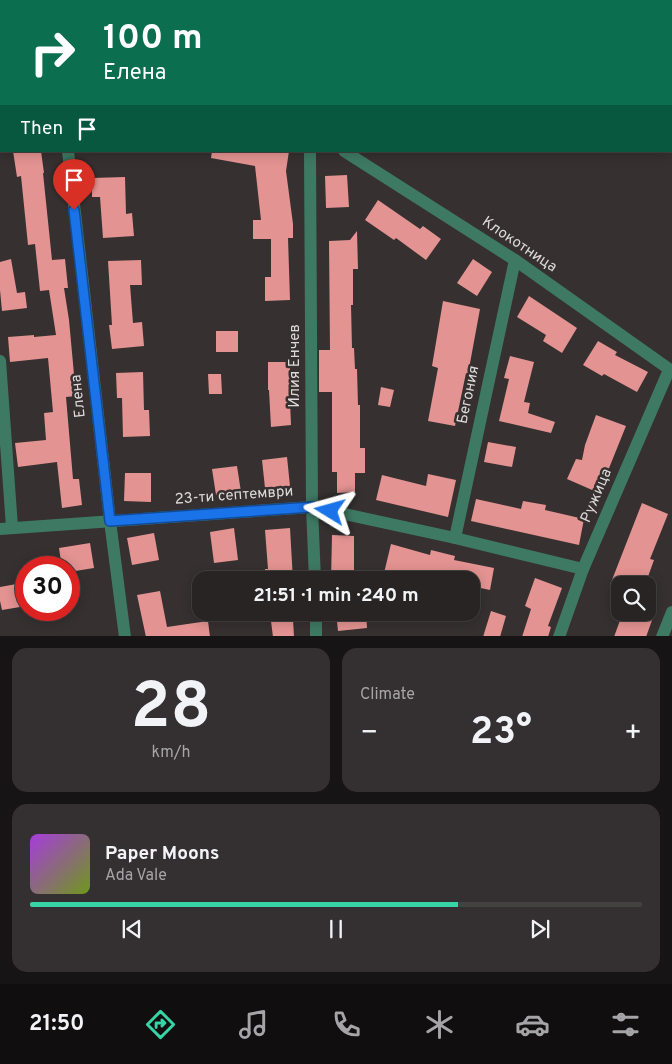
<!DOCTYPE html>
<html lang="en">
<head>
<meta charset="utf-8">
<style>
	body { margin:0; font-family:Overpass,sans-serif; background:#343031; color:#f1f3f6; height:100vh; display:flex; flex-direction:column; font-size:19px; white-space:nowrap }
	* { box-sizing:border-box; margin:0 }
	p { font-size:16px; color:#a5a4a6 }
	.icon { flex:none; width:28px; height:28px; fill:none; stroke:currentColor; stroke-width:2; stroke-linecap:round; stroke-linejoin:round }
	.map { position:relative; height:636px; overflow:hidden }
	.drawer { display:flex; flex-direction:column; gap:12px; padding:12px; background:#161414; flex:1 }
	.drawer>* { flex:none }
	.hud { position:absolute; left:0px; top:0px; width:672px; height:152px; box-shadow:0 2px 12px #0003,0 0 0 1px #444141; background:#0b6e4f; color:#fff; overflow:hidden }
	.controls { position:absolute; left:611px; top:576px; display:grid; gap:10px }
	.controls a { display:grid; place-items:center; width:45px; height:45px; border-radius:10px; background:#282424; box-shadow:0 2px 12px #0003,0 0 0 1px #444141; font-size:25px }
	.speed { position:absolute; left:15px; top:556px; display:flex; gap:10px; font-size:25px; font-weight:700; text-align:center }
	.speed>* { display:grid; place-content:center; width:65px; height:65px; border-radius:50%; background:#282424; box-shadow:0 2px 12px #0003,0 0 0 1px #444141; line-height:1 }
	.speed .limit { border:8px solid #d22; background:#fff; color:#111 }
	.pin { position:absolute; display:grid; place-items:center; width:42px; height:42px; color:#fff; margin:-51px -21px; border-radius:50% 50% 50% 0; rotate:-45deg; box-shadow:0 0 5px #0007 }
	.pin .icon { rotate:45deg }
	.me { position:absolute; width:55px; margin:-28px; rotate:278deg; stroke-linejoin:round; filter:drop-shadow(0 0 4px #0008) }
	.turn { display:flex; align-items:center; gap:18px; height:105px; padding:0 20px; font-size:22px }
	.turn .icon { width:65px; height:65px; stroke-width:2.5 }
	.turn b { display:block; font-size:35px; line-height:42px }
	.then { display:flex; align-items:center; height:48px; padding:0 20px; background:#0003; gap:10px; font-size:19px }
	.big { font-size:38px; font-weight:700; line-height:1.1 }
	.drawer .widget { flex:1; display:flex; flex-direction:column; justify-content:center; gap:8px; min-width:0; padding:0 18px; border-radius:15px; background:#343031 }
	.drawer .dial { align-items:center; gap:0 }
	.dial b { font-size:65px; line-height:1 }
	.song { display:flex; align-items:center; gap:15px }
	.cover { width:60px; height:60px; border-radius:8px; background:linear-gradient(135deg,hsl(280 70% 55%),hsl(80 70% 35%)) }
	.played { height:5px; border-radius:2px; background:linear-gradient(90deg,#37d4a6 70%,#444141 70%) }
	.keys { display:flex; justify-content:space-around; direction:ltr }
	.heat { display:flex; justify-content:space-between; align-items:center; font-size:28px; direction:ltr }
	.drawer .tiles { flex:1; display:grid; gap:12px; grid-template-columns:1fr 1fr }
	.widget:last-child { grid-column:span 2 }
	.trip { position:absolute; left:192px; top:571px; width:288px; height:50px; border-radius:15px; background:#282424; box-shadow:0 2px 12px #0003,0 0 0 1px #444141; font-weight:700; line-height:50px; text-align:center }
	.dock { display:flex; height:80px; justify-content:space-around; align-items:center; background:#100e0e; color:#a5a4a6 }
	.dock .icon { width:35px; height:35px }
	.dock .current { color:#37d4a6 }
	.dock b { font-size:22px; color:#f1f3f6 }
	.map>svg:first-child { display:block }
</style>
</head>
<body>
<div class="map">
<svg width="672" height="637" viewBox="0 0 672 637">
	<rect width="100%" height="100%" fill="#363030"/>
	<g fill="#e39391">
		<path d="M13,151H41L44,173H43L52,260L65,259L68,288H64L69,320L76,396L66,397L73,479H79L82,505L62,508L57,462L18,467L15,443L46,440L44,413L53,412L48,358L10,362L8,337L34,335V337L56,335L49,290L40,291L35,244L28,245L21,176L17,177Z"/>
		<path d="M212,151H289L286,171L293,224V238H288L290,300L265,301V277H271V239H253V220H261L255,166L211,158Z"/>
		<path d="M347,175L349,207L326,208L325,176Z"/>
		<path d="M125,177L126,214L132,213L134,236L103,238L100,197H92V178Z"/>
		<path d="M378,200L420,229L423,226L441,239L426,260L396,238L394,240L365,220Z"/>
		<path d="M357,231L358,269H353V305H351L352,348H354L355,369H357L358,405H360V448H365V473H355V492L337,493V472H332V392H319V350H330L329,241L350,240Z"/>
		<path d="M11,259L17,293L25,292L27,308L2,311L0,290V262Z"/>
		<path d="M473,259L492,272L477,296L457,283Z"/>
		<path d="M141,260L142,285H130L133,323L142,322L144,346L112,349L109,325H112L108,261Z"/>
		<path d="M529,296L577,328L562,353L543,341L546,335L517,317Z"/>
		<path d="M443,301L480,309L468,374L466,373L455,426L428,421L438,368L432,366Z"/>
		<rect x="216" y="331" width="22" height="21"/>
		<path d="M598,341L617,352L615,355L648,372L637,392L604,374L602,376L583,365Z"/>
		<path d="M510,356L534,362L524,402L530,403L528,413L555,422L551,433L499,421L509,379L504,378Z"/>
		<path d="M268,362H290V401L291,425L271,427L269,390H268Z"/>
		<path d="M143,372L144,410H149L150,436L123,437L122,398H117L116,373Z"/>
		<path d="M208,374H221L222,394H209Z"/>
		<path d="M381,387L394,390L390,407L378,405Z"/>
		<path d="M596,415L626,426L599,493L567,479L576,459L582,460L585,445Z"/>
		<path d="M488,442L516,447L512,467L484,462Z"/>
		<path d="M287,457L290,486L265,488L262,460Z"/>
		<path d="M237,466L241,492L216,495L212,469Z"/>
		<path d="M125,473H151V502L124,501Z"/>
		<path d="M428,474L456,480L448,517L376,500L382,475L426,486Z"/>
		<path d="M476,499L521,509L523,501L546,505L545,510L584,519L579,545L471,521Z"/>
		<path d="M642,503L668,514L650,559L654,560L645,585H610Z"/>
		<path d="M234,528L238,560L214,563L210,532Z"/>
		<path d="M290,528L293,580H266L265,569H268L265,530Z"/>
		<path d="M154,533L159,560L132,565L127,538Z"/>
		<path d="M332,535L354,536V580H331Z"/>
		<path d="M90,543L94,568L69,572V568H62L59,548Z"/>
		<path d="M391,544L430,555L431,550L455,556L454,560L494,568L490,590L471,586V580H398L399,577L384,573Z"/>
		<path d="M535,578L562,588L548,626L551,627L548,637H522L531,609L525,606Z"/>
		<path d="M22,583L26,606L2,610L0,601V587Z"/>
		<path d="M160,591L167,627L208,621L210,637H146L137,595Z"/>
		<path d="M491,611L506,616L500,637H483Z"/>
		<path d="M336,612H366L367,628L338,631Z"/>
		<path d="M623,612H655L646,637H614Z"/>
		<path d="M293,619L294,637H273L271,621Z"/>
	</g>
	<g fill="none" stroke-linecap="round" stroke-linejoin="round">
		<g stroke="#3e7964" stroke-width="12">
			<path d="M279,0L281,1"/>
			<path d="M93,1V0"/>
			<path d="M0,92H1"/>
			<path d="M68,151L110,521L125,637"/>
			<path d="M310,151L312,507L315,580"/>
			<path d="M344,151L515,260L672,371"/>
			<path d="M0,361L12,527"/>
			<path d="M0,529L312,507L455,538L583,569"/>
			<path d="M455,538L515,260"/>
			<path d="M316,612V637"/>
			<path d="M559,637L583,569L669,370"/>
			<path d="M662,637L672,612"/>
		</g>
	</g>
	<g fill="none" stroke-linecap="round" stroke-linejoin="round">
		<defs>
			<path id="route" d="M74,210L110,521L312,507L330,511"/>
		</defs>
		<use href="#route" stroke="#114b97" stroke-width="12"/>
		<use href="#route" stroke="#1a73e8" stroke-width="9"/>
	</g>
	<g text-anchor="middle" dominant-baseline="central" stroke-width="5" stroke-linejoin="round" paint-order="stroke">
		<g font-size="15" fill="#ddd9d9" stroke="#363030">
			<text transform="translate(519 245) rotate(34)">Клокотница</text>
			<text transform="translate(295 366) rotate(-90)">Илия Енчев</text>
			<text transform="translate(469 395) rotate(-78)">Бегония</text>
			<text transform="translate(79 396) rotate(-96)">Елена</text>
			<text transform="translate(234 496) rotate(-4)">23-ти септември</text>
			<text transform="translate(597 496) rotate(-67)">Ружица</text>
		</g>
	</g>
</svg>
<div class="controls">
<a><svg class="icon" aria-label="search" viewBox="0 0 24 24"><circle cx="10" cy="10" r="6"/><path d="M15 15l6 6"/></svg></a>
</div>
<div class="speed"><div class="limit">30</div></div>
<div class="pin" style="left:74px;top:210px;background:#d93025"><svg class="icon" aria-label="arrive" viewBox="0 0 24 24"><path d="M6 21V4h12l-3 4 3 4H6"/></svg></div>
<svg class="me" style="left:330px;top:511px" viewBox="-20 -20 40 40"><path d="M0-17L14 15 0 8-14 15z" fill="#1a73e8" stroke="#fff" stroke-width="4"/></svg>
<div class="trip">21:51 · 1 min · 240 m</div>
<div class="hud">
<div class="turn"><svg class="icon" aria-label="right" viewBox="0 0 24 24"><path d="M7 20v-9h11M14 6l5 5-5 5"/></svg><div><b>100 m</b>Елена</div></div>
<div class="then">Then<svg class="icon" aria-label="arrive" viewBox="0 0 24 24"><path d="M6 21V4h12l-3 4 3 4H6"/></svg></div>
</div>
</div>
<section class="drawer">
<div class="tiles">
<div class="widget dial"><b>28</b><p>km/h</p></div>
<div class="widget"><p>Climate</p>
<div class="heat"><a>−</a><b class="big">23°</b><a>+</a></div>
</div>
<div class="widget">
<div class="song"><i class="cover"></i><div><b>Paper Moons</b><p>Ada Vale</p></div></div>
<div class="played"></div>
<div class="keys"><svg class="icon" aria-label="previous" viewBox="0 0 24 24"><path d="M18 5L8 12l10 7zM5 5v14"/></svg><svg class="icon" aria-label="pause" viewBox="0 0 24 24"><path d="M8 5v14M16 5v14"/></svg><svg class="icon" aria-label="next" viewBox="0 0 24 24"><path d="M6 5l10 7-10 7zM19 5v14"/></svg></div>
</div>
</div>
</section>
<nav class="dock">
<b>21:50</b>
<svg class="icon current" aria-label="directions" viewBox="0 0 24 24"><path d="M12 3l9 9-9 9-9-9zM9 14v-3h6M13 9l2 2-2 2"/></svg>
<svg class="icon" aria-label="music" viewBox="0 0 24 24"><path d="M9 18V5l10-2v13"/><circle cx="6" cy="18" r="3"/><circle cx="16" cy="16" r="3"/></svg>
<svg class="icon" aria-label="phone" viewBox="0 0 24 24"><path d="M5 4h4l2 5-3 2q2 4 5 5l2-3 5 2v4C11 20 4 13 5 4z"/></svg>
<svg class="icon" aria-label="climate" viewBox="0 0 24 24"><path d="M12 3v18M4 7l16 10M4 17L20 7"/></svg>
<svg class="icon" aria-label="car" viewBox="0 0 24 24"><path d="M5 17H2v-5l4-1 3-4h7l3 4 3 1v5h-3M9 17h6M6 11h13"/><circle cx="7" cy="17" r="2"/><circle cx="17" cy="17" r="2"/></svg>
<svg class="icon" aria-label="filters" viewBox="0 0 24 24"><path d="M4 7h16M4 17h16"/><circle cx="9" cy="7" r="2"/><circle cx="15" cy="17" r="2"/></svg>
</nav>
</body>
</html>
